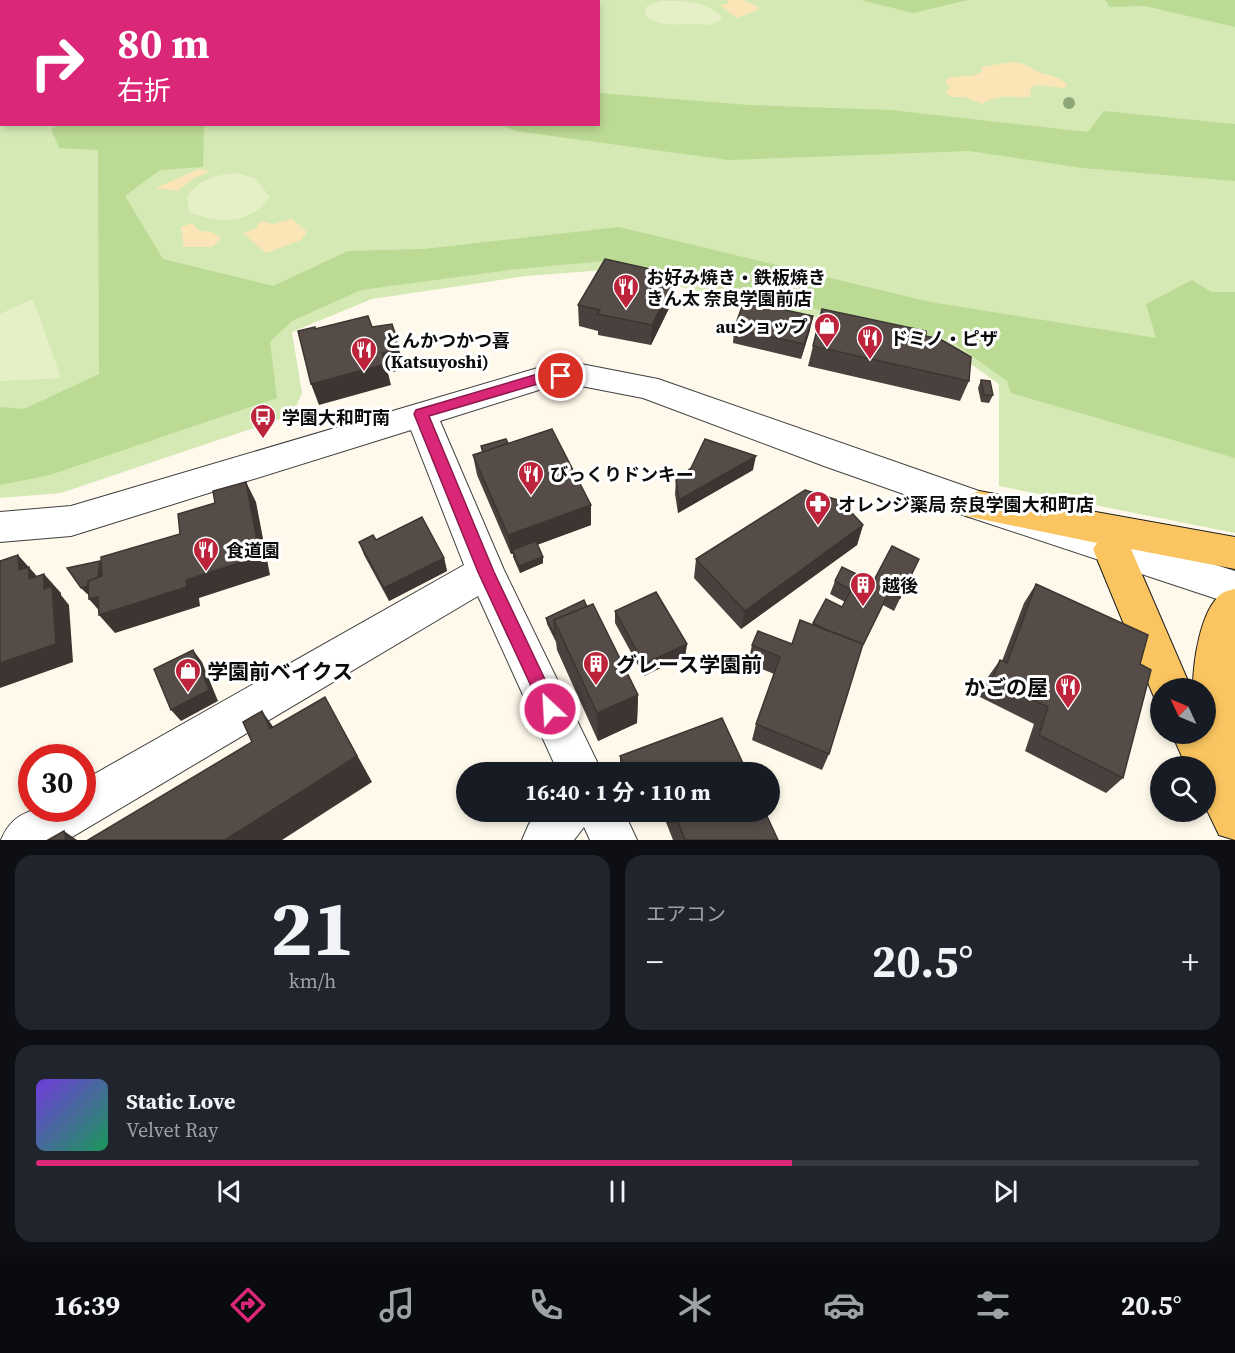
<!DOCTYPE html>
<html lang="ja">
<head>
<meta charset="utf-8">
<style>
	body { margin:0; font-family:"Source Serif 4","Noto Sans JP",serif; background:#20242c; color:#f1f3f6; height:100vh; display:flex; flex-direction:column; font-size:22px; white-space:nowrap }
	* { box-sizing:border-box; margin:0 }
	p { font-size:20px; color:#9ea1a6 }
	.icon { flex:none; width:33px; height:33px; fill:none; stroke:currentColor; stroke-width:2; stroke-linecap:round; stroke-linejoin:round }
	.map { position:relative; height:840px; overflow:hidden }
	.details { display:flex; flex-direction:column; gap:15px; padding:15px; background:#0d0f14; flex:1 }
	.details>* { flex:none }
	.hud { position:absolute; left:0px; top:0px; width:600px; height:126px; box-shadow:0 3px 9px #0003; background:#db2777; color:#fff; overflow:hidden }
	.needle { width:39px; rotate:314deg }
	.tools { position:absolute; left:1150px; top:678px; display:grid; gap:12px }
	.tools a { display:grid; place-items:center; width:66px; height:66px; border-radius:50%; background:#171b24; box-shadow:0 3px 9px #0003; font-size:30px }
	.speed { position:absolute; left:18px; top:744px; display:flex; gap:12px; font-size:30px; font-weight:700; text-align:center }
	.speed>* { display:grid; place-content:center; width:78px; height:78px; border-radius:50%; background:#171b24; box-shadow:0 3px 9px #0003; line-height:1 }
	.speed .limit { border:9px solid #d22; background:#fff; color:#111 }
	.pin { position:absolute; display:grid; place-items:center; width:51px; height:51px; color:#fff; margin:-26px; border:3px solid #fff; border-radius:50%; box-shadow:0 2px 6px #0007 }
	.me { position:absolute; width:66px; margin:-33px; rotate:335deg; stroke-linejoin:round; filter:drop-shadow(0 0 4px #0008) }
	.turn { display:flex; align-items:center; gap:21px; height:126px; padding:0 18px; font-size:27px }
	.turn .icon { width:78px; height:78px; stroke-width:2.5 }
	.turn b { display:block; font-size:42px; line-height:51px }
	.big { font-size:45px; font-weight:700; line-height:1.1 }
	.details .widget { flex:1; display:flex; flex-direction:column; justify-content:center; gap:9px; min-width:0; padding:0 21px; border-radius:18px; background:#20242c }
	.details .dial { align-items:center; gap:0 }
	.dial b { font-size:78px; line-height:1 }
	.song { display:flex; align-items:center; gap:18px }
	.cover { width:72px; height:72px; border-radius:9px; background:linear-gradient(135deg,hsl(260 70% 55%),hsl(150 70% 35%)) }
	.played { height:6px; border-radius:3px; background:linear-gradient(90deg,#db2777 65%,#363941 65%) }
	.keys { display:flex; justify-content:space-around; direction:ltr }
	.heat { display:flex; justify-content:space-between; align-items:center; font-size:33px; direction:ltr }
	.details .tiles { flex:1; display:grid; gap:15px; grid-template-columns:1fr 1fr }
	.widget:last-child { grid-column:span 2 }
	.trip { position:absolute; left:456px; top:762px; width:324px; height:60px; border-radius:30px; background:#171b24; box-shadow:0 3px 9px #0003; font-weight:700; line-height:60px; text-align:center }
	.tabs { display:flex; height:96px; justify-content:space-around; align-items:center; background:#090b0e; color:#9ea1a6 }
	.tabs .icon { width:42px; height:42px }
	.tabs .current { color:#db2777 }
	.tabs b { font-size:27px; color:#f1f3f6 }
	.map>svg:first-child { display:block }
</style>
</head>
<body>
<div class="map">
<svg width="1235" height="840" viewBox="0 0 1235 840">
	<rect width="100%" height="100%" fill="#fff9eb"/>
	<path fill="#d5e9b5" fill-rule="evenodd" d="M0,0H1235V533L999,486V384L945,346L605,270L526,276L372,299L292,332L302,393L292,415L61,493L0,498ZM2,2H598V124H2Z"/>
	<g fill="#bbda94">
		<path d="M861,0H968L913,13Z"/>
		<path d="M1105,0H1235V27L1145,6L1110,7Z"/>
		<path d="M599,93L749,105L891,110L1088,132L1104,111L1235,124V181L1082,168L969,151L728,160L515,131L502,125L598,124Z"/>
		<path d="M59,125H204L203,167L160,170L125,196L163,259L273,286L348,251L424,249L619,227L930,302L1156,338L1146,304L1192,280L1211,292H1235V458L1011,393L1007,381L950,340L604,261L518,269L361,290L292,321L270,342L277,398L50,475L0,485V407L24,409L99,374L98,150L59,148L51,129Z"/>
	</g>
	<g fill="#fbe5b7">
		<path d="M727,0H742L757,6L758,10L737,18L720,5L729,3Z"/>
		<path d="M1012,62C1031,63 1032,72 1045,74C1055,77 1060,77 1067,85L1064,88L1038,85L1031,87L1030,97C1011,98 999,93 982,104L965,97H951L945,92L950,88L945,82L949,77L972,76L982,72L981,67Z"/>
		<path d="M199,169L210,171L191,180L178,191L156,188Z"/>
		<path d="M292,219L307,232L301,240L266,253L243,233L256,228L260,221L273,224Z"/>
		<path d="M192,223L200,231L212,232L221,238L212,247H184L181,227Z"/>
	</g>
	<g fill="#e6f0c7">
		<path d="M661,1C684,1 706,0 722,17C712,28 704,24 691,24C672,24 660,28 645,14L646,7Z"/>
		<path d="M237,173L256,179L270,197C248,226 219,223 189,212L187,197C201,178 215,175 237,173Z"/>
		<path d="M33,299L61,378L0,381V314Z"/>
	</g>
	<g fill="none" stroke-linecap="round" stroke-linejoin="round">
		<defs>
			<g id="minor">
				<path d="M581,364L658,379L979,491L1235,571V605L966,516L824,466L643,398L581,386L542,389L440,421L504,570L602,772H558L478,596L67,840H1C16,803 48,808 82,808V781L464,565L411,430L71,536L0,542V512L71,506L541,367Z"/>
				<path d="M539,812H624L637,840H590L584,827L574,840H522L529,824Z"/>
			</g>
			<g id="major">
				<path d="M979,491L1235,537V569L1131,549L1191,688H1161V704L1156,702L1093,549L1097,543L966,516L961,506L966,496Z"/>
				<path d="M1235,589V840L1219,835L1206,808V766H1186L1172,734H1206V688H1193C1193,663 1200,611 1221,594C1225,591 1231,590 1235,589Z"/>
			</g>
		</defs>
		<use href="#minor" stroke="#3f3f3f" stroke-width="2"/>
		<use href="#major" stroke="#1d1d1d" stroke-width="2"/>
		<use href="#minor" fill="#fff" fill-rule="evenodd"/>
		<use href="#major" fill="#fac560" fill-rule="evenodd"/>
	</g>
	<circle fill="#8ea779" cx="1069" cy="103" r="6"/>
	<g fill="#49413e">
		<path d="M675,296L651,345L598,335V331L579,326L578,305Z"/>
		<path d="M734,329L810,330L801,359L733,343Z"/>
		<path d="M813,346L969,381L960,401L808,366Z"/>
		<path d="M981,380L993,395L989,403L981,402L978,388Z"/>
		<path d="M508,443L591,505V525L537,545L543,557V563L520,573L513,557V554H511L477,475L473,455L482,452L481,446Z"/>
		<path d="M753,470L678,513L675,494L676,480Z"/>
		<path d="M863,525L857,545L741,629L694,578L696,559Z"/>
		<path d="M376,540L444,558L447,571L389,601L364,555L359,542Z"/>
		<path d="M919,559L894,611L883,605L861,649L829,754L822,770L752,740L756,724L774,674L748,663L752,645L792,644L813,624L826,599L842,607L845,602L830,594L835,581L873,582Z"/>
		<path d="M1036,584L1140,664L1123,778L1106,793L1025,751L1034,724L980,697L988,677L1000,660L1002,661L1024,603Z"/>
		<path d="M584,600L638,695L637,723L598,741L557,650L556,642L547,624L546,618Z"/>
		<path d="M615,611L687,644L685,656L644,676L615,623Z"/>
		<path d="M620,756L747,772H620Z"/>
		<path d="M662,812H765L778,840H673Z"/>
	</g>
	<g fill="#3c3532">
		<path d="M677,275L675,296L651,345L652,325Z"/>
		<path d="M813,316L810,330L801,359L804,344Z"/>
		<path d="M396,336L401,357L395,358L397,371L388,373L391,385L319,405L311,384L382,353L390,337Z"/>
		<path d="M756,456L753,470L678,513L679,500Z"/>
		<path d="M246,482L256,502L270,575L199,598L200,606L115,633L99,615L102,614L89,599L98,597L186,580Z"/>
		<path d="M591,505V525L514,553L512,550L513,554H511L508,535Z"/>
		<path d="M863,525L857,545L741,629L745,611Z"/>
		<path d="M18,555L44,584V574L61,593V595L69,605L73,662L0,688V663L46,598L19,570Z"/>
		<path d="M543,557V563L520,573L519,566Z"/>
		<path d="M444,558L447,571L389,601L384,588Z"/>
		<path d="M100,561L105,568L103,590L87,594L81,588Z"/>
		<path d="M889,592L883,605L856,660L861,647Z"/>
		<path d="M687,644L685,656L644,676V664Z"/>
		<path d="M193,650L202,662L218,701L181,721L171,710Z"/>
		<path d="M638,695L637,723L598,741L597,713Z"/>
		<path d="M325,697L372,782L282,840H225Z"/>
		<path d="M262,711L281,738L270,729Z"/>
		<path d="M656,766L655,772H640Z"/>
		<path d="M64,831L77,840H66Z"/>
	</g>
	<g fill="#554c48" stroke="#3c3532" stroke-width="1.5">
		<path d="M605,259L677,275L652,325L597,314L600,310L578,305Z"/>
		<path d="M744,301L813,316L804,344L734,329Z"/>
		<path d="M822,309L926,331V336L940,339L971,357L969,381L813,346Z"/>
		<path d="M368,316L372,327L392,324L396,336L390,337L392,351L382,353L386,364L311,384L298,331L315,327V329Z"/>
		<path d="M981,380L990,381L993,395H984Z"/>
		<path d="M552,429L591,505L508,535L473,455Z"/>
		<path d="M506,439L508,443L483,452L481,446Z"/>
		<path d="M705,439L756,456L679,500L676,480L691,468Z"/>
		<path d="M246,482L260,556L186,580L187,587L99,615L98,597L89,599L88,581L102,576L101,557L180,534L178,514L215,503L213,491Z"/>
		<path d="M805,490L841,501L863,525L745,611L696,559Z"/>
		<path d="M422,517L444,558L384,588L359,542L373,535L376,540Z"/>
		<path d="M536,541L543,557L519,566L512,550Z"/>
		<path d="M892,546L919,559L900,598L889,592L863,645V644L827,630L813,623L826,599L842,607L851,590L835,581L842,567L873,582Z"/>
		<path d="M18,555L19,570L29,567V579L44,574V589L52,586L56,644L0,663V561Z"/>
		<path d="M100,561L98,577L88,581V586L81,588L67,568Z"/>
		<path d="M1036,584L1148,635L1140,664L1151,670L1123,778L1039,735L1048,707L992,680L1000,660L1007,663Z"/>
		<path d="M656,592L687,644L644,664L615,611Z"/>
		<path d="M584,600L587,607L554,620L555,636L546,618Z"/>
		<path d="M593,604L638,695L597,713L554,620Z"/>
		<path d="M800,620L863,644L829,754L756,724L780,657L752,645L758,631L792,644Z"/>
		<path d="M193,650L209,690L171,710L154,669Z"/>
		<path d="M325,697L357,756L225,840H88L252,742L243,722L262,711L270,729Z"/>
		<path d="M722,718L747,772H658L656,766L640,772H627L620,756Z"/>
		<path d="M674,812H765L778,840H685Z"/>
		<path d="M64,831L66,840H48Z"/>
	</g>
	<path fill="#db2777" stroke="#8e194d" stroke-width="1.5" d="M561,372L567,376L565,380L541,383L429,416L494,572L559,709L556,714L550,717L544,714L478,572L414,414L416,410L541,373Z"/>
	<defs>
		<symbol id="restaurant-pin" viewBox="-11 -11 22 30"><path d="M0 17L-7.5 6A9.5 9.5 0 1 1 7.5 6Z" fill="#bd233a" stroke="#fff"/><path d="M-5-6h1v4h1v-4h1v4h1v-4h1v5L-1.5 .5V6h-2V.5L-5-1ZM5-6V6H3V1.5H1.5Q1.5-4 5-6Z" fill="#fff"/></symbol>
		<symbol id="shop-pin" viewBox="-11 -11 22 30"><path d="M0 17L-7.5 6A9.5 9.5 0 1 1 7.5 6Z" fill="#bd233a" stroke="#fff"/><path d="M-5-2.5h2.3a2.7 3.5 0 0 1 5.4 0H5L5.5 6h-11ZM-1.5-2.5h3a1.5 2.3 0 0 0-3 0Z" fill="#fff"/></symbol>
		<symbol id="bus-pin" viewBox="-11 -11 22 30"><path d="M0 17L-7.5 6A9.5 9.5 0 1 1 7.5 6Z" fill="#bd233a" stroke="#fff"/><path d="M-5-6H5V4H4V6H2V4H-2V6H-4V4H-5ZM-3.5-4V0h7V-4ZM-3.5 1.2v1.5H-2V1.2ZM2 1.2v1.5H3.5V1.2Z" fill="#fff"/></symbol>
		<symbol id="pharmacy-pin" viewBox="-11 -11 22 30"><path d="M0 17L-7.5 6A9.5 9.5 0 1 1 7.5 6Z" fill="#bd233a" stroke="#fff"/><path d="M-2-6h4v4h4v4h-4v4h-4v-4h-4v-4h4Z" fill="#fff"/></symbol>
		<symbol id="building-pin" viewBox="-11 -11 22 30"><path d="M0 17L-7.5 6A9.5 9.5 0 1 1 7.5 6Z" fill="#bd233a" stroke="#fff"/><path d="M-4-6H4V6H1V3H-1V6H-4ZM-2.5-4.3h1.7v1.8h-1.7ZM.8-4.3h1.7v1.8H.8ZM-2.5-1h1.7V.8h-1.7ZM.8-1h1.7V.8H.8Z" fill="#fff"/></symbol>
	</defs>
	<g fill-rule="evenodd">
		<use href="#restaurant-pin" x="611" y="272" width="30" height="40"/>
		<use href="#shop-pin" x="812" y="311" width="30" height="40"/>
		<use href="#restaurant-pin" x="855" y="323" width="30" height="40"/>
		<use href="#restaurant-pin" x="349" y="335" width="30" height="40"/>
		<use href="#bus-pin" x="248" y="402" width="30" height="40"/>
		<use href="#restaurant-pin" x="516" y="459" width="30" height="40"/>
		<use href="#pharmacy-pin" x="803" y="489" width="30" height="40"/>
		<use href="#restaurant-pin" x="191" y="535" width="30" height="40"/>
		<use href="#building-pin" x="848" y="570" width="30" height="40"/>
		<use href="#building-pin" x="581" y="649" width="30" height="40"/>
		<use href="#shop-pin" x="173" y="656" width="30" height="40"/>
		<use href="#restaurant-pin" x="1053" y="672" width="30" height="40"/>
	</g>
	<g text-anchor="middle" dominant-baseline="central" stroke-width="6" stroke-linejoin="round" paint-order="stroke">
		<g font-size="18" font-weight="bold" fill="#0c0c0c" stroke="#fff" text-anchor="start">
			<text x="646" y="277">お好み焼き・鉄板焼き<tspan x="646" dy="21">きん太 奈良学園前店</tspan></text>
			<text x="808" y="326" text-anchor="end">auショップ</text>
			<text x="890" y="338">ドミノ・ピザ</text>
			<text x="384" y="340">とんかつかつ喜<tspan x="384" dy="21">(Katsuyoshi)</tspan></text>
			<text x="282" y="417">学園大和町南</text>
			<text x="550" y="474">びっくりドンキー</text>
			<text x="838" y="504">オレンジ薬局 奈良学園大和町店</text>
			<text x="226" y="550">食道園</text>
			<text x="882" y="585">越後</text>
		</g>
		<g font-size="21" font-weight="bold" fill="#0c0c0c" stroke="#fff" text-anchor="start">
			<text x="616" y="664">グレース学園前</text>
			<text x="207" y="671">学園前ベイクス</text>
			<text x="1048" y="687" text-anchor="end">かごの屋</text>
		</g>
	</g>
</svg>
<div class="tools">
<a><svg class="needle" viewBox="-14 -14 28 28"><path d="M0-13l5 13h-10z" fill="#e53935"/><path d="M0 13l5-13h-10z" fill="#9ea1a6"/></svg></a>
<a><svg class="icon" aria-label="search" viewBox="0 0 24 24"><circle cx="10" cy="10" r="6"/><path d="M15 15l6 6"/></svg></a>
</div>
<div class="speed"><div class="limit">30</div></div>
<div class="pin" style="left:561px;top:376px;background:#d93025"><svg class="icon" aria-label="arrive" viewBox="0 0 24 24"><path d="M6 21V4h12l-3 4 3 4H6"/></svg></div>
<svg class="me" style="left:550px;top:709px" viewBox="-20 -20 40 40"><circle r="17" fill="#db2777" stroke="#fff" stroke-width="3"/><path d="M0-11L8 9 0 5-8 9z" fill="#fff"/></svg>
<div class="trip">16:40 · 1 分 · 110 m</div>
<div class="hud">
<div class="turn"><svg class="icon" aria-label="right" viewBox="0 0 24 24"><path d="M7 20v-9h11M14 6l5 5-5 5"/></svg><div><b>80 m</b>右折</div></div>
</div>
</div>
<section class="details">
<div class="tiles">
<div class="widget dial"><b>21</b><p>km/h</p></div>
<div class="widget"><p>エアコン</p>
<div class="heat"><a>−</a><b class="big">20.5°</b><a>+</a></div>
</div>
<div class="widget">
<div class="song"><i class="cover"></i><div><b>Static Love</b><p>Velvet Ray</p></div></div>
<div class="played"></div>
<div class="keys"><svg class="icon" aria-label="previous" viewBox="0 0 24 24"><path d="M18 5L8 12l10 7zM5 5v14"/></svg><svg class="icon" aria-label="pause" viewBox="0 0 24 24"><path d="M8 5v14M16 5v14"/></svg><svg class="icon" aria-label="next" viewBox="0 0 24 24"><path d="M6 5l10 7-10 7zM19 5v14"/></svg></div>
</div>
</div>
</section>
<nav class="tabs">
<b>16:39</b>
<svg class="icon current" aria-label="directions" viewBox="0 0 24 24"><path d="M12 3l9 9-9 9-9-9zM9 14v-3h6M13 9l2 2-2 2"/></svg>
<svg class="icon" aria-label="music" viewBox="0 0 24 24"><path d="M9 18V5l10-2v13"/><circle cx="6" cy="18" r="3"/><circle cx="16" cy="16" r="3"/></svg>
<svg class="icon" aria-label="phone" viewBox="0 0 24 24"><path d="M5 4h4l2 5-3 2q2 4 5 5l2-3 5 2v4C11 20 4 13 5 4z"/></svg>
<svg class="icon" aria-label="climate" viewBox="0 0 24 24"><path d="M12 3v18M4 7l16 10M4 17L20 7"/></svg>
<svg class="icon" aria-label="car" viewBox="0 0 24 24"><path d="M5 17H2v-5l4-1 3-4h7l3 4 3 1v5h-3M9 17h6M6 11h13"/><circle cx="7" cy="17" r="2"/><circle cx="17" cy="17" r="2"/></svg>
<svg class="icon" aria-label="filters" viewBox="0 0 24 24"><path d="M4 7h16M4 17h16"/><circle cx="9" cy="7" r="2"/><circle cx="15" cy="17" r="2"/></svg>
<b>20.5°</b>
</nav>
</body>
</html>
